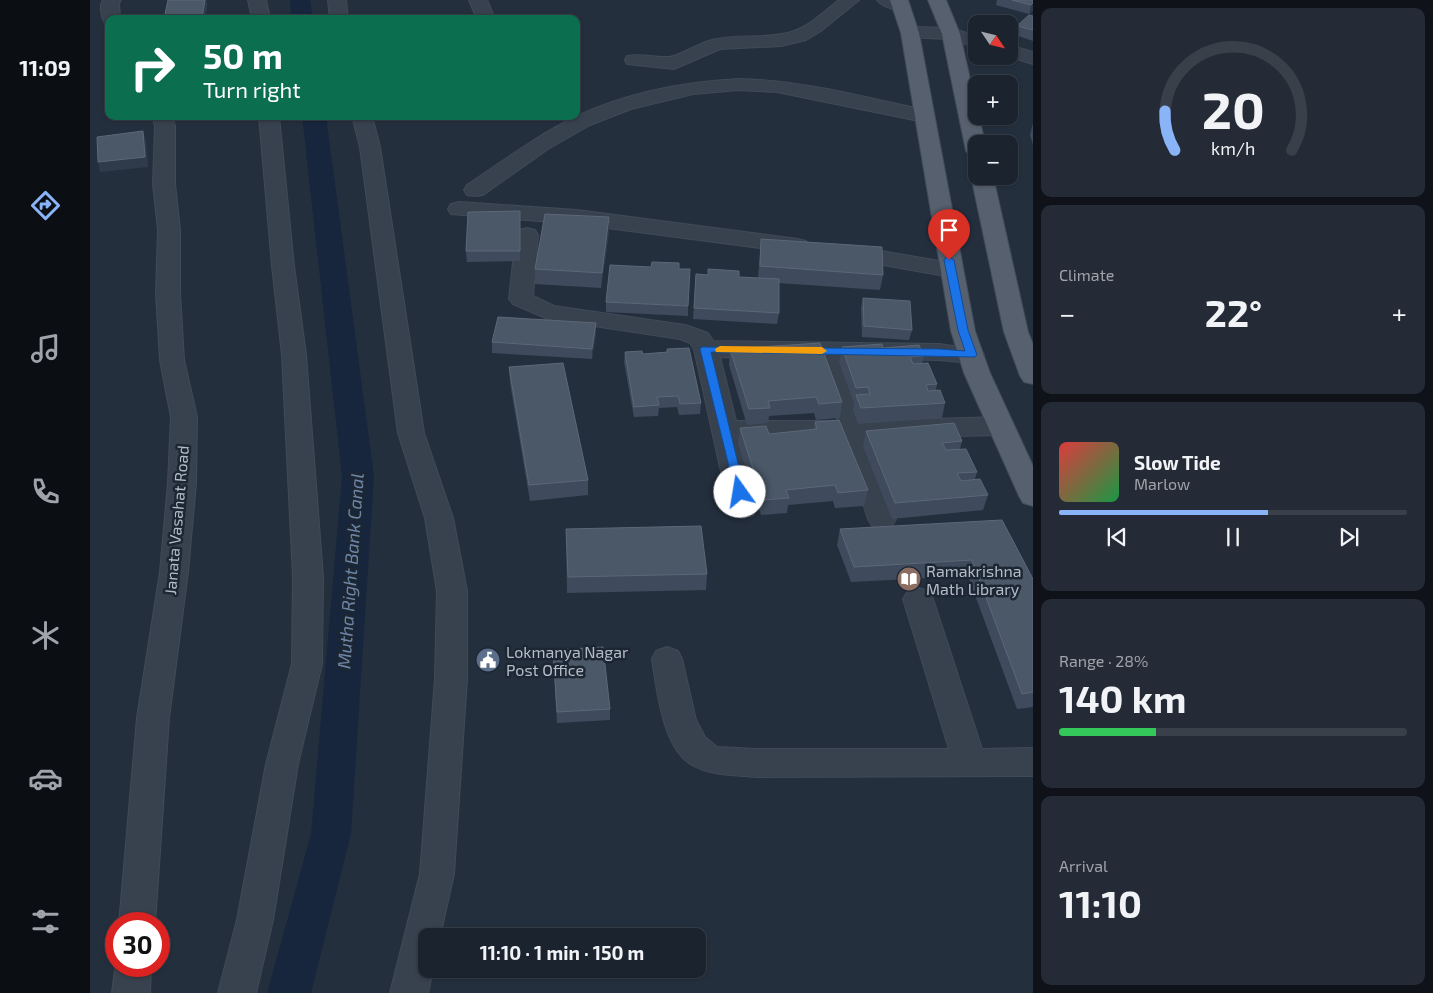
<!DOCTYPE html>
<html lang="en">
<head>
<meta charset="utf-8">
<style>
	body { margin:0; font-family:"Exo 2",sans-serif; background:#242b36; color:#f1f3f6; height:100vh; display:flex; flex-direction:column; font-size:19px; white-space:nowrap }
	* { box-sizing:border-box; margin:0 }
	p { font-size:16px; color:#a0a4aa }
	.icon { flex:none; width:28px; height:28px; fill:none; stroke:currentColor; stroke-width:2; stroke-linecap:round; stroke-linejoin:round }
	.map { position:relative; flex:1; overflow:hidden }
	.drawer { display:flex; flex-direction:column; gap:8px; padding:8px; background:#0f1319; width:400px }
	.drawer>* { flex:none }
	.banner { position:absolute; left:15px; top:15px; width:475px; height:105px; border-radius:10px; box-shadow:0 1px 4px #0004,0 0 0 1px #39404a; background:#0b6e4f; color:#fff; overflow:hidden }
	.needle { width:32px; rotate:125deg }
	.fabs { position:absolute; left:878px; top:15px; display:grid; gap:10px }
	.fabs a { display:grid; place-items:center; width:50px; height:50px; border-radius:10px; background:#1b232e; box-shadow:0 1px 4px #0004,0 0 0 1px #39404a; font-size:25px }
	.speed { position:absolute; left:15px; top:912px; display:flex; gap:10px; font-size:25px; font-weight:700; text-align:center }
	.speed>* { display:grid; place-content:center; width:65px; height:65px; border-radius:50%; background:#1b232e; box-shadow:0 1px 4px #0004,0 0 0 1px #39404a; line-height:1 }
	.speed .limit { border:8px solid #d22; background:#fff; color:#111 }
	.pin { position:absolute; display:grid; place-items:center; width:42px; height:42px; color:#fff; margin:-51px -21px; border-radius:50% 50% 50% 0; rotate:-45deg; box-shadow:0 0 5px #0007 }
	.pin .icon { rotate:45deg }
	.me { position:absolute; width:55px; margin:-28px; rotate:347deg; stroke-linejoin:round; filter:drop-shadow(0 0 4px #0008) }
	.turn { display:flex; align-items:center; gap:18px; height:105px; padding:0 15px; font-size:22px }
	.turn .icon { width:65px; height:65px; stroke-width:2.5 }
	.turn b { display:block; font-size:35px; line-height:42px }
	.big { font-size:38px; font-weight:700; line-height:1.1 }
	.drawer .tile { flex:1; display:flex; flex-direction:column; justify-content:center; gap:8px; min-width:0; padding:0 18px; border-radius:10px; background:#242b36 }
	.drawer .dial { align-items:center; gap:0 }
	.dial svg { height:130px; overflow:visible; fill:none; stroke:#39404a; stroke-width:7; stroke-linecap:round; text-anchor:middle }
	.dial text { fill:#f1f3f6; stroke:none }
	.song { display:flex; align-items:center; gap:15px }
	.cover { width:60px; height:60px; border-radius:8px; background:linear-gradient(135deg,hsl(0 70% 55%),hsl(140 70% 35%)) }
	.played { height:5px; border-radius:2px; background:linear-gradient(90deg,#8ab4f8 60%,#39404a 60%) }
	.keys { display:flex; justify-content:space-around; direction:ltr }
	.heat { display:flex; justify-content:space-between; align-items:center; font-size:28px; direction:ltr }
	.charge { height:8px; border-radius:4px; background:linear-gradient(90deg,#34c759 28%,#39404a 0) }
	.trip { position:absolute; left:328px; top:928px; width:288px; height:50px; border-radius:10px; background:#1b232e; box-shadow:0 1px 4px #0004,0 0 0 1px #39404a; font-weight:700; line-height:50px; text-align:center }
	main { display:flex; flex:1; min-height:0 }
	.tabs { display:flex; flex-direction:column; width:90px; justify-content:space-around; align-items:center; background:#0b0e12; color:#a0a4aa }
	.tabs .icon { width:35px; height:35px }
	.tabs .current { color:#8ab4f8 }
	.tabs b { font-size:22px; color:#f1f3f6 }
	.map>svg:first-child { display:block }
</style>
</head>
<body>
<main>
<nav class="tabs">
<b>11:09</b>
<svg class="icon current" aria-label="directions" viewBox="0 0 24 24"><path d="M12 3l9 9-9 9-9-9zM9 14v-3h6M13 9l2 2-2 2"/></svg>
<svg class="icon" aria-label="music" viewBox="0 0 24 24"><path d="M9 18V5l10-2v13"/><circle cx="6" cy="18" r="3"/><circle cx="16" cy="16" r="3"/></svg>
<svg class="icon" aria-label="phone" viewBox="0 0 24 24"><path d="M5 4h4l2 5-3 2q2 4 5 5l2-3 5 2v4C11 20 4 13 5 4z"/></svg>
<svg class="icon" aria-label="climate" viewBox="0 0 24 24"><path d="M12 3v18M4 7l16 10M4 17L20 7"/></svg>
<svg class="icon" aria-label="car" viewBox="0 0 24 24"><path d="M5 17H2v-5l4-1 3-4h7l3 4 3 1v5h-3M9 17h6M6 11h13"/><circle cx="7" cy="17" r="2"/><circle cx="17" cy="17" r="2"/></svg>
<svg class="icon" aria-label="filters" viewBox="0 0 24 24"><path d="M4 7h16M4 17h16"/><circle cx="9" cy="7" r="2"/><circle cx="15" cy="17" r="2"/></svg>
</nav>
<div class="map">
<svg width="943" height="993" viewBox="0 0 943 993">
	<rect width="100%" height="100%" fill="#242f3e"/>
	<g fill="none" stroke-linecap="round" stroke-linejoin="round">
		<g fill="#17263c" fill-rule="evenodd">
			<path d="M200,0H220L223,19H201Z"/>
			<path d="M212,116H236L284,476L261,834L221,993H177L221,834L252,476Z"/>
		</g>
		<defs>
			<g id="minor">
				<path d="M13,0H31L29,3L30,19H19V24L15,23C11,17 9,6 13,0Z"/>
				<path d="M158,0H176L180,19H162Z"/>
				<path d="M238,0H256L258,19H240Z"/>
				<path d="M379,0H397L405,19H387Z"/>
				<path d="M749,0H769L731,31L716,40L691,46L630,49L584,69L537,64L535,60L537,56C551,53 565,58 579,57C590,56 609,43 622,40C647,33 676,40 701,32C719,27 735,11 749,0Z"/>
				<path d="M787,0H814L820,5L817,9C808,11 793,8 787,0Z"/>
				<path d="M820,27L861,28L886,36V47L859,39L814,37L811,33L814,29Z"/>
				<path d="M919,45L943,52V64L917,56H919Z"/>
				<path d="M648,79C711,80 773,97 834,110L841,112L844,116L841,120L834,122L687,92L648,90L603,94L541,109L500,125L458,149L393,195L385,196L377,195L374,190L377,185C413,161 448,135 487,116C537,93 593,82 648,79Z"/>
				<path d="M62,116H82L85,126V184L90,230V293L94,360L107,417L106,483L98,572L79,718L65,924H29L47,718L70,572L78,483L81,417L70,360L66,293L68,230L63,184L65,126Z"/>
				<path d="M169,116H189L204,266L216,355L233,577L232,664L208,764L183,920L166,993H128L147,920L176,764L202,664L203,577L192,355L182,266Z"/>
				<path d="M262,116H282L290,147L334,433L363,518L377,591V679L364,874L350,936H336V969H343L338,993H300L330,874L345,679L347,591L335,518L308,433L270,147Z"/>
				<path d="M369,202L487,210L708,239L716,241L719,246L716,251L708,253L487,224L361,214L358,209L361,204Z"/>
				<path d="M437,228L445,230L448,235L443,296L464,306L595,325L618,333L623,341L849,344L891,350L894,355L891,360L882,363L849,360L753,358L773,421L910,417L919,420L923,426L919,432L910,435L779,438L806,519L802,526L792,529L782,526L778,519L753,439H650L667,508L663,515L653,518L643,515L639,508L604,349L600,343L590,339L458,319L423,304L419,299L426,235L429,230ZM630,357L728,358L748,421H646Z"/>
				<path d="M756,245L861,263L869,265L873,270L869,275L861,277L748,257L745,252L748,247Z"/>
				<path d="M828,588L838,591L843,599L892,749L943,748V776L666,777C645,775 621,776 602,765C572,747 567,690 562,659L566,651L577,647L588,651L592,659L606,720L615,737L627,747L666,749H859L813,599L818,591Z"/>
				<path d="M26,962V966H61L60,993H22Z"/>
			</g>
			<g id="major">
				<path d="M800,0H818L829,33L885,331L900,373L943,466V506L933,503L929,496L874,373L861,331L811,33Z"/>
				<path d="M838,0H856L870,34L886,106V116H889L895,144H886V157L879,155L876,151L852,34Z"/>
				<path d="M886,171V176H903L938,332L943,344V384L934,382L930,376L914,332L881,176Z"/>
			</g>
		</defs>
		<use href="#minor" stroke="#414a57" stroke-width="2"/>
		<use href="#major" stroke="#414a57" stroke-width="2"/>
		<use href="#minor" fill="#38414e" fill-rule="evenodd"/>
		<use href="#major" fill="#56606e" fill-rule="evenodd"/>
	</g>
	<g fill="#3f4b5c">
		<path d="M78,0H116L117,6L115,19H74Z"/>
		<path d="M907,0H943V10L939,14L906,5Z"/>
		<path d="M943,16V41L925,35L927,26Z"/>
		<path d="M943,123V145L940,135Z"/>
		<path d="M430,211V261L377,262L376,251Z"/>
		<path d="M519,232L511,288L445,284V269Z"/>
		<path d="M671,239L793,275L790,290L689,283V313L687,324L603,319L606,274L618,275V269L649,277L668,278Z"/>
		<path d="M773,298L822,330L819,340L772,337L771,308Z"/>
		<path d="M516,302L598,306V316L516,312Z"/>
		<path d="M506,323V333L502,359L402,353V342Z"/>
		<path d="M752,347L793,348L834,356L832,364L847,384L846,390L855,403L852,418L768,424L763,410L764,403L749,362Z"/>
		<path d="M577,349L611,403L610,414L589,415L587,407L569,408L568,416L544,417L534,362L535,352L553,354L576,352Z"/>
		<path d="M640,349L752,402L750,418L726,420L724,413L679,416L678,423L657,425L639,365Z"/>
		<path d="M419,367L498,480V495L440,501L420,383Z"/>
		<path d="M725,422L778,490L774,506L745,508L743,501L698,505L697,513L671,515L648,444L650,428L679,434L723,430Z"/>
		<path d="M776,431L872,441L870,449L887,472L885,479L898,495L893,510L802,519L773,446Z"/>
		<path d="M912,520L943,579V707L927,709L878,576L761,582L747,545L750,529Z"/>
		<path d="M476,529L617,574L616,590L477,593Z"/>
		<path d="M463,650L520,709V720L467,723Z"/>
	</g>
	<g fill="#2f3b4b">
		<path d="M115,0H116L117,6L115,19H113Z"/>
		<path d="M943,3V10L939,14L941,5Z"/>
		<path d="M53,131L56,141L58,167L10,172L8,162Z"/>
		<path d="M519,217V232L511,288L512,273Z"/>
		<path d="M506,323V333L502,359V349Z"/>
	</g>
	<g fill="#4b5868" stroke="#5c6777">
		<path d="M78,0H115L112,17L74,19Z"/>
		<path d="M922,0H943V3L941,5Z"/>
		<path d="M939,15L943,16V30L927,26Z"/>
		<path d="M53,131L55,157L8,162L7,137Z"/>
		<path d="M430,211V251H376L378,212Z"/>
		<path d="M455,214L519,217L512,273L445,269Z"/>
		<path d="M671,239L792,247L793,275L670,266Z"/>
		<path d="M562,262L589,263V269H600L598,306L516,302L520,265L561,267Z"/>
		<path d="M618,269L649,271V277L689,279V313L604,308L606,274L618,275Z"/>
		<path d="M773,298L820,301L822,330L774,326Z"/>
		<path d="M408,317L506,323L502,349L402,342Z"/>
		<path d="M730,343L752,402L729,404L726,397L678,401L680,408L659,409L640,349Z"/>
		<path d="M792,344L793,348L829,345L834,356L820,357L823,364L838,363L847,384L836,385L838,391L850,390L855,403L771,408L766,395L780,394L778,387L766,388L752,347Z"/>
		<path d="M599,348L611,403L590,404L588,396L567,397L569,405L544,407L535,352L552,351L553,354L578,352L577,349Z"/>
		<path d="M473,363L498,480L439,485L419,367Z"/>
		<path d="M749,420L778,490L748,493L745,485L696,490L699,498L673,500L650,428L676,426L679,434L727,429L725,422Z"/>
		<path d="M864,423L872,441L852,443L856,450L876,449L887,472L867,473L871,481L890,479L898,495L805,503L776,431Z"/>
		<path d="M912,520L943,579V692L932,694L882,560L764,567L750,529Z"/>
		<path d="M611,526L617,574L478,577L476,529Z"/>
		<path d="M513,647L520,709L467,712L463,650Z"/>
	</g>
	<path fill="#1a73e8" stroke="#114b97" d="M856,257H859L864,260L878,330L887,355L885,357L621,352L655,492L650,496L646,495L610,349L612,347L850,349L875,351L868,330L854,260Z"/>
	<path fill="#f59e0b" d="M630,346L732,347L737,351L732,354L626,352L625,349Z"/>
	<defs>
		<symbol id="library-disc" viewBox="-11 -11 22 22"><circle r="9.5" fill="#8d6e63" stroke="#1d2633"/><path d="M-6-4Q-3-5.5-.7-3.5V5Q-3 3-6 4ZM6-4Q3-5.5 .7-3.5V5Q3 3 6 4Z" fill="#fff"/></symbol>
		<symbol id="civic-disc" viewBox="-11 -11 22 22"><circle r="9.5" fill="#5c6f8a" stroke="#1d2633"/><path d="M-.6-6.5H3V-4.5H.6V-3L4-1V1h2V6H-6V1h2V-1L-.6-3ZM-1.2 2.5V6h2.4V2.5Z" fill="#fff"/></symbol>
	</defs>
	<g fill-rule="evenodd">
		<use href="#library-disc" x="805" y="565" width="28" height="28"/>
		<use href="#civic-disc" x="384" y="646" width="28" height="28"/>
	</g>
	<g text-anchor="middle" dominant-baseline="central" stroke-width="5" stroke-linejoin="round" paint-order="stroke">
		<g font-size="16" fill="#b4bcc9" stroke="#1d2633">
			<text transform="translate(86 520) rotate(-85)">Janata Vasahat Road</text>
		</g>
		<g font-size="16" fill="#b4bcc9" stroke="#1d2633" text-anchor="start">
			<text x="836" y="570">Ramakrishna<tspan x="836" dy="18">Math Library</tspan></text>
			<text x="416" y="651">Lokmanya Nagar<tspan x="416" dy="18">Post Office</tspan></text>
		</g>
		<g font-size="18" font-style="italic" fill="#6d86a8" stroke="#1d2633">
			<text transform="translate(260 571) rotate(-86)">Mutha Right Bank Canal</text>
		</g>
	</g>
</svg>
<div class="fabs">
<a><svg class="needle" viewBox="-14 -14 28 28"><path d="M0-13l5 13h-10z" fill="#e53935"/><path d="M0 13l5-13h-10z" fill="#a0a4aa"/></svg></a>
<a>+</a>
<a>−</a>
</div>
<div class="speed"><div class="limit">30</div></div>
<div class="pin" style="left:859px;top:260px;background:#d93025"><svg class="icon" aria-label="arrive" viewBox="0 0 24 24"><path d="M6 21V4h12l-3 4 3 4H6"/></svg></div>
<svg class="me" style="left:650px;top:492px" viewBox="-20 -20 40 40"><circle r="19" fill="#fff"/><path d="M0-13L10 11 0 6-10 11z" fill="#1a73e8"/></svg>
<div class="trip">11:10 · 1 min · 150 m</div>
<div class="banner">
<div class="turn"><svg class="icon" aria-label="right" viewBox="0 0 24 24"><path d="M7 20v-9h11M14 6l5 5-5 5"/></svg><div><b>50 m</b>Turn right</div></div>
</div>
</div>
<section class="drawer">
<div class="tile dial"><svg viewBox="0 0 100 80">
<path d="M14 69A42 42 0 1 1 86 69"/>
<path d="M14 69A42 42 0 0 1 8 45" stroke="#8ab4f8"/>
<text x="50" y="56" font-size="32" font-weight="700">20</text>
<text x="50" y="72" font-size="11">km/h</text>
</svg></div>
<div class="tile"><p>Climate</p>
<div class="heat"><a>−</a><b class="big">22°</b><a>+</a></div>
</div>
<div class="tile">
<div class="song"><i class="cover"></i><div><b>Slow Tide</b><p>Marlow</p></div></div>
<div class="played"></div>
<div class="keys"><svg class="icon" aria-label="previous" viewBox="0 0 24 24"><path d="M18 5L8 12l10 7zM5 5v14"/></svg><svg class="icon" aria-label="pause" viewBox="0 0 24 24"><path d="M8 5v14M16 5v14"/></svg><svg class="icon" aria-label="next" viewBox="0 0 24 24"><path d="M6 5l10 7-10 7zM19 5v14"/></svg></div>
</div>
<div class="tile"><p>Range · 28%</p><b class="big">140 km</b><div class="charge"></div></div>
<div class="tile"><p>Arrival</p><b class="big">11:10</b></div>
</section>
</main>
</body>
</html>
